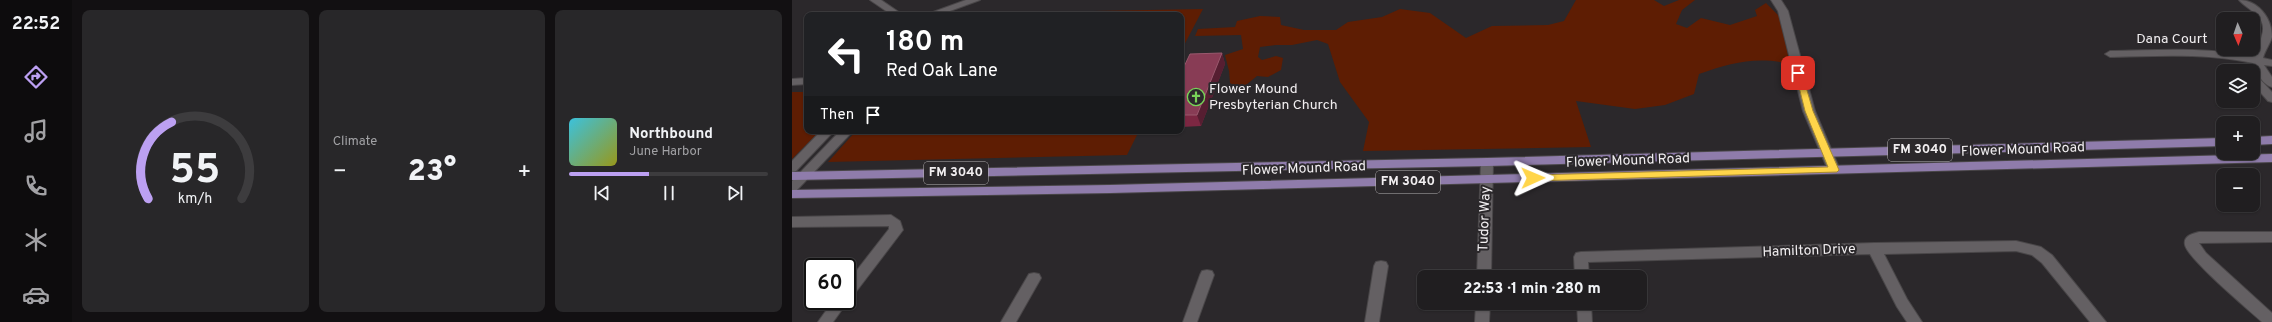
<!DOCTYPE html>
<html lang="en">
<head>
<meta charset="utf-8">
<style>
	body { margin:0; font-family:Overpass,sans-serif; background:#282729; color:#f1f3f6; height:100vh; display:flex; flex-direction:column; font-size:15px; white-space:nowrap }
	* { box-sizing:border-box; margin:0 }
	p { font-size:13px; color:#a2a2a5 }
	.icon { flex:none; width:22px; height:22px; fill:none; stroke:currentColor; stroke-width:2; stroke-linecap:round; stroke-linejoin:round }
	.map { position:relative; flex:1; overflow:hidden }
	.details { display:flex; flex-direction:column; gap:10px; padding:10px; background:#121012; width:720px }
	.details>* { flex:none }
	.guide { position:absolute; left:12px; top:12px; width:380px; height:122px; border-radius:8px; box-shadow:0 1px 3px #0004,0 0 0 1px #3d3c3e; background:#202124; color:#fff; overflow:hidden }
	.needle { width:26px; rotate:178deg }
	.fabs { position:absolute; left:1424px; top:12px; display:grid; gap:8px }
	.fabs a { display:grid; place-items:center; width:44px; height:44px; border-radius:8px; background:#201e20; box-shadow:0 1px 3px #0004,0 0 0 1px #3d3c3e; font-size:20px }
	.speed { position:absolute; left:12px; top:258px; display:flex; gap:8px; font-size:20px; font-weight:700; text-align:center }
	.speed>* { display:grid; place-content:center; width:52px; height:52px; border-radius:50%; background:#201e20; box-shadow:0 1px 3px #0004,0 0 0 1px #3d3c3e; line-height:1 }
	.speed .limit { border:2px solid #111; border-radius:6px; background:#fff; color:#111 }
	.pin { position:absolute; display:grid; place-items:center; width:34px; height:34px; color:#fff; margin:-17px; border-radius:8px; box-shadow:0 2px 6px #0006 }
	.me { position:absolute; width:44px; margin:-22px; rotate:89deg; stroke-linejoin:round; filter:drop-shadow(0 0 3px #0008) }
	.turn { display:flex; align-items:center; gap:14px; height:84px; padding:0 16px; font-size:18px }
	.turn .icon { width:52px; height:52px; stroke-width:2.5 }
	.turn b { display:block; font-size:28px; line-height:34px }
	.then { display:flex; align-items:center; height:38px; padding:0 16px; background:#0003; gap:8px; font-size:15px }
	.big { font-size:30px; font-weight:800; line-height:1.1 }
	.details .widget { flex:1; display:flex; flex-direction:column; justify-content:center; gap:6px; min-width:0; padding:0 14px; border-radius:8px; background:#282729 }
	.details .dial { align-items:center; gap:0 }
	.dial svg { height:104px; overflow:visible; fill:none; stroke:#3d3c3e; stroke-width:7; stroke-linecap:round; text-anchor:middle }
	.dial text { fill:#f1f3f6; stroke:none }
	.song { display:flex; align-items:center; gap:12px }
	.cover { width:48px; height:48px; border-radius:6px; background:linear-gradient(135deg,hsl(190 70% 55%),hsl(60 70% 35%)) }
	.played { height:4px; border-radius:2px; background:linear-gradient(90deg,#bca0f2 40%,#3d3c3e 40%) }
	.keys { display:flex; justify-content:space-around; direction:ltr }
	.heat { display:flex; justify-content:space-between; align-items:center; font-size:22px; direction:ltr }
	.details .tiles { flex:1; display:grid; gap:10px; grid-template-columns:repeat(3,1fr) }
	.trip { position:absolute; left:625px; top:270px; width:230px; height:40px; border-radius:8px; background:#201e20; box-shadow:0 1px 3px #0004,0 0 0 1px #3d3c3e; font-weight:800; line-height:40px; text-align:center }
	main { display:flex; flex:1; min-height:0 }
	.tab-bar { display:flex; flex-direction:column; width:72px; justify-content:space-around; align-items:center; background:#0d0c0d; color:#a2a2a5 }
	.tab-bar .icon { width:28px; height:28px }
	.tab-bar .on { color:#bca0f2 }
	.tab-bar b { font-size:18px; color:#f1f3f6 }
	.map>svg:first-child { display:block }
</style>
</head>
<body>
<main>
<nav class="tab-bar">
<b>22:52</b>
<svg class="icon on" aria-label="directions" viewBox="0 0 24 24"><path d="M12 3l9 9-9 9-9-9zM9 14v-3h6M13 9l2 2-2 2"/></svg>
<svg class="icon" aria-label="music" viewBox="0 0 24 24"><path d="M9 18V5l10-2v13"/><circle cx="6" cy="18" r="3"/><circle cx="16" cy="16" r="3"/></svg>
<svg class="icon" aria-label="phone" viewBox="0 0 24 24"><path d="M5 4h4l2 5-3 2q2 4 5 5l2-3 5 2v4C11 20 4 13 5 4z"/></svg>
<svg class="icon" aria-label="climate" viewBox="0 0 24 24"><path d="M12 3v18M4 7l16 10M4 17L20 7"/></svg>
<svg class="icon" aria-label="car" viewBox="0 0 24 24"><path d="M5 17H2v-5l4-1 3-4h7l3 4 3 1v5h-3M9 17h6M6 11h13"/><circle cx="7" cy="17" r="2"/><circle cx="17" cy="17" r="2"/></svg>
</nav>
<section class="details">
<div class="tiles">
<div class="widget dial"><svg viewBox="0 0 100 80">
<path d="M14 69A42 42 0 1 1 86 69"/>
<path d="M14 69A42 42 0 0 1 32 10" stroke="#bca0f2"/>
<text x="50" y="56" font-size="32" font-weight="700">55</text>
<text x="50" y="72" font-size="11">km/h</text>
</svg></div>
<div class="widget"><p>Climate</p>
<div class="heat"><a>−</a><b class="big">23°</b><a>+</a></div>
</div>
<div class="widget">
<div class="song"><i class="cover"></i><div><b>Northbound</b><p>June Harbor</p></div></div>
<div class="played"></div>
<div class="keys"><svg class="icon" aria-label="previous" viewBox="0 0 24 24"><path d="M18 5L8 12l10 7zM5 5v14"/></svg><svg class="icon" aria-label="pause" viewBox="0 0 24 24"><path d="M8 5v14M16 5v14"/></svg><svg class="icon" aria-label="next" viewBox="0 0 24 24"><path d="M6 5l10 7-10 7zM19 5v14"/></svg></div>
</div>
</div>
</section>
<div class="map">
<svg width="1480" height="322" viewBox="0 0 1480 322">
	<rect width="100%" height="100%" fill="#2b282b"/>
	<g fill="#5e1d03">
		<path d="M784,0H862L872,6L887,0H903L890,10L884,24L895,28L909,18L938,25L965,16L963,10L974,3L988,17L998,64C964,56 939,63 907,74L902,94L873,105L843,109L784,101L799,147L571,151L577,122L548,82L536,44L525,40L500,45H484L468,47L466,57L470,60L484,56L491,58L489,70L476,77L465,76L449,89L438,83L437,71L433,55L451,49L449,35L403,36L406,29L443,27L445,21L468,16L488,17L489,25L512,30H544L556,22L590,17L608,9L638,13L674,38L700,26L756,25L772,21Z"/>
		<path d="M411,9L389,51V15H244L247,12Z"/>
		<path d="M0,92H15V131H28L0,159Z"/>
		<path d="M64,131H347L335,155L36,162Z"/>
	</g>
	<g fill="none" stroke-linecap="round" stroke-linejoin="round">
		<defs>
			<g id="minor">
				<path d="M78,0H89L111,15H100Z"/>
				<path d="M174,0H188L147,15H133Z"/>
				<path d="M979,0H989L996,11L1023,111L1048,170L1046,173H1038L1036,170L1011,111L986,11Z"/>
				<path d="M1447,0C1465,0 1480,17 1480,37C1478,44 1473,50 1471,58L1480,60V66L1472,65L1480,77V87C1471,85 1463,71 1461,63C1414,53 1367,56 1318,57L1313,54L1318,51C1366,50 1414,47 1461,56C1463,49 1468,43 1470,35C1476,17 1457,11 1447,0Z"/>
				<path d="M1461,75L1465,76L1480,92V102L1476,101L1461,84Z"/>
				<path d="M15,78V84L0,85V79Z"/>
				<path d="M29,131H42L4,171L0,172V161Z"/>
				<path d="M48,131H61L4,191L0,192V181Z"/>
				<path d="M695,158L701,162L699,277H685L689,162Z"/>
				<path d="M99,215L108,221L111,230L60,297L55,299V283L97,229V226L0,227V217Z"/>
				<path d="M1407,232H1480V242L1407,243L1414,253L1480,313V322H1470C1457,310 1396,259 1393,245C1391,236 1400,234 1407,232Z"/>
				<path d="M1224,241L1249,247L1260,255L1314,322H1298L1250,263L1240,255L1224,251L1092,254L1115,299L1130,322H1115L1105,307L1078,254L796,262L797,277H783L782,257L784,253L789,252L1082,243Z"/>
				<path d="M589,261L594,262L596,266L587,322H573L582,266L584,262Z"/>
				<path d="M415,270L420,271L422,275L405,322H391L408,275L410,271Z"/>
				<path d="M242,273L247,274L249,278L224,322H209L237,274Z"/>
				<path d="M55,299L56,301L41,322H26L41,301H55Z"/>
				<path d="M684,303H698L697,322H683Z"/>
				<path d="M785,303H799L800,322H786Z"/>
			</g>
			<g id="major">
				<path d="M1480,136V144L1461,145V137Z"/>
				<path d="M1431,138V146L695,166L0,180V172L695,158Z"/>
				<path d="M1480,154V162L318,193L0,198V190L318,185Z"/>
			</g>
		</defs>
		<use href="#minor" stroke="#494648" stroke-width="2"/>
		<use href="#major" stroke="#494648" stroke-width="2"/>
		<use href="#minor" fill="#646063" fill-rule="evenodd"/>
		<use href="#major" fill="#8f7cab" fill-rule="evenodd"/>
	</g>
	<path fill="#7c2742" d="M430,53L433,64L409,126L389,127V73Z"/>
	<path fill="#561e31" d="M430,53L433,64L409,126L405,115Z"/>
	<path fill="#883c55" stroke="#99586d" d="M430,53L405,115H389V73L398,54Z"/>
	<path fill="#ffd54a" stroke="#a68a30" d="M1003,71L1010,73L1021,111L1047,170L1045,172L741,181L737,178L741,175L1036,167L1013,111Z"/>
	<defs>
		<symbol id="church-ring" viewBox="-11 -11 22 22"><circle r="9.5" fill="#2b282b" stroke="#78d258" stroke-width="1.5"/><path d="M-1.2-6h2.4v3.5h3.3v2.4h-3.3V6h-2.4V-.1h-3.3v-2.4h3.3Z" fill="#78d258"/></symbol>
	</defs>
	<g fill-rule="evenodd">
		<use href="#church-ring" x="394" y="87" width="20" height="20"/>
	</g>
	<g text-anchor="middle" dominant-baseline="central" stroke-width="4" stroke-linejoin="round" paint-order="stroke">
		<g fill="#2b282b" stroke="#b6b3b5" stroke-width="1">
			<rect x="1096" y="139" width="64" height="22" rx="3"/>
			<rect x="132" y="162" width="64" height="22" rx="3"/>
			<rect x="584" y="171" width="64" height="22" rx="3"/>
		</g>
		<g font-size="13" font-weight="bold" fill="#f1eef0">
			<text x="1128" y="150">FM 3040</text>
			<text x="164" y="173">FM 3040</text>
			<text x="616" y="182">FM 3040</text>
		</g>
		<g font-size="14" fill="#f1eef0" stroke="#2b282b">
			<text x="1380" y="39">Dana Court</text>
			<text transform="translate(1231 150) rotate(-2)">Flower Mound Road</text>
			<text transform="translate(836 161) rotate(-2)">Flower Mound Road</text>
			<text transform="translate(512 169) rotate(-2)">Flower Mound Road</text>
			<text transform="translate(693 219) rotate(-88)">Tudor Way</text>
			<text transform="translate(1017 251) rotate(-2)">Hamilton Drive</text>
		</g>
		<g font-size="14" fill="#f1eef0" stroke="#2b282b" text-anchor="start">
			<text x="417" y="89">Flower Mound<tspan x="417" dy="16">Presbyterian Church</tspan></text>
		</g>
	</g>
</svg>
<div class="fabs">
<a><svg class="needle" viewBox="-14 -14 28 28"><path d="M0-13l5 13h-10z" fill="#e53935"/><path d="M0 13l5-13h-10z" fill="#a2a2a5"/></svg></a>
<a><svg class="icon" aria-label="layers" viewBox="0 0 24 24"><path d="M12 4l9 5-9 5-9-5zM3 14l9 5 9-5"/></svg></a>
<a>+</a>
<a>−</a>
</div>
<div class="speed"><div class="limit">60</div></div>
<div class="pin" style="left:1006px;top:73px;background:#d93025"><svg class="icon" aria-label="arrive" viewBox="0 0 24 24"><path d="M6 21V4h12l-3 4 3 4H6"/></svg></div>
<svg class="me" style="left:741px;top:178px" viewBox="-20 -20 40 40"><path d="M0-17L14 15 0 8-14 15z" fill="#ffd54a" stroke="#fff" stroke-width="4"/></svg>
<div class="trip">22:53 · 1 min · 280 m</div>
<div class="guide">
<div class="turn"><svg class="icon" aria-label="left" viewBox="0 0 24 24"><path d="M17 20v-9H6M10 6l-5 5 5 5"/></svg><div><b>180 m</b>Red Oak Lane</div></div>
<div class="then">Then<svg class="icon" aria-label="arrive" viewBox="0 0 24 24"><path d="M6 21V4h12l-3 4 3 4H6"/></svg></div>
</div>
</div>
</main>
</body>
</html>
